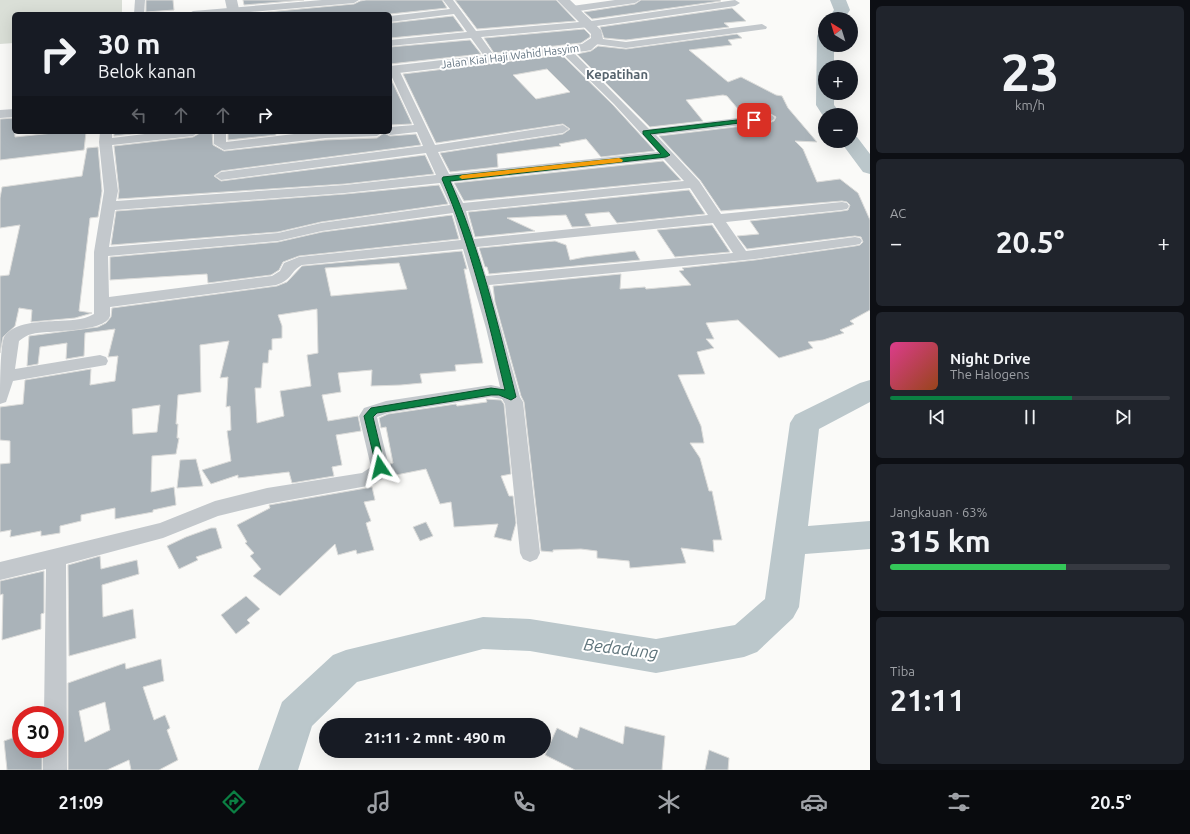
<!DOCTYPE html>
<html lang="id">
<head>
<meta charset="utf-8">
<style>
	body { margin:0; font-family:Ubuntu,sans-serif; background:#20242c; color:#f1f3f6; height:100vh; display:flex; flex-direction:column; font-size:15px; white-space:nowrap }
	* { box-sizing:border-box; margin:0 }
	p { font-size:13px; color:#9ea1a6 }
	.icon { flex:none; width:22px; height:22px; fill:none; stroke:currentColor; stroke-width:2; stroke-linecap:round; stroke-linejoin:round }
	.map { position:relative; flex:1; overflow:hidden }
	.details { display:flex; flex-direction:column; gap:6px; padding:6px; background:#0d0f14; width:320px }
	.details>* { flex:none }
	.banner { position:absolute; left:12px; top:12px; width:380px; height:122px; border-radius:6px; box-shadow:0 4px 16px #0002; background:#171b24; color:#f1f3f6; overflow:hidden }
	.needle { width:26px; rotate:322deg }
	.fabs { position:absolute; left:818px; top:12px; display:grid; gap:8px }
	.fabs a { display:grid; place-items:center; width:40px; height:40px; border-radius:50%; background:#171b24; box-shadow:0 4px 16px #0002; font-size:20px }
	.speed { position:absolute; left:12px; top:706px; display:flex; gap:8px; font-size:20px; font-weight:700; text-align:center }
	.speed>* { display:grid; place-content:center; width:52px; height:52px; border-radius:50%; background:#171b24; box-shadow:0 4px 16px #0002; line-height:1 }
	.speed .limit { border:6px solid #d22; background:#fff; color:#111 }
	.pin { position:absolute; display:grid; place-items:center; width:34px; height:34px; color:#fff; margin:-17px; border-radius:8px; box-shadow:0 2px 6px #0006 }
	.me { position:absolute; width:44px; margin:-22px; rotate:350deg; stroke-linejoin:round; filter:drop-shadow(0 0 3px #0008) }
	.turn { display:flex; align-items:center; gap:14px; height:84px; padding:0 20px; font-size:18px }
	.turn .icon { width:52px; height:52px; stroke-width:2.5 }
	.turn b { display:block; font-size:28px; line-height:34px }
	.lanes { display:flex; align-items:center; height:38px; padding:0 20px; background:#0003; justify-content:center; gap:20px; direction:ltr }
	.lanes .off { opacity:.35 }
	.big { font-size:30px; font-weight:600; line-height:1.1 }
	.details .card { flex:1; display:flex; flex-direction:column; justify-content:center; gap:6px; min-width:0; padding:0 14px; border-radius:6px; background:#20242c }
	.details .dial { align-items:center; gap:0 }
	.dial b { font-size:52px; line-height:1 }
	.song { display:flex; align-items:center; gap:12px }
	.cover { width:48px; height:48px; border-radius:6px; background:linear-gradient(135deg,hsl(330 70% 55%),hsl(20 70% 35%)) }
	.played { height:4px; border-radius:2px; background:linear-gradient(90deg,#0b8043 65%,#363941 65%) }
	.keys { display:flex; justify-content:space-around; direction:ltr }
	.heat { display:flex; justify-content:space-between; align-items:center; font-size:22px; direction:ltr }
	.charge { height:6px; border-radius:3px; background:linear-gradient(90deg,#34c759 63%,#363941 0) }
	.trip { position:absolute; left:319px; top:718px; width:232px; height:40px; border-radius:20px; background:#171b24; box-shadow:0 4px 16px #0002; font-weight:600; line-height:40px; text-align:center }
	.menu { display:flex; height:64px; justify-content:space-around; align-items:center; background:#090b0e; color:#9ea1a6 }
	.menu .icon { width:28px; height:28px }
	.menu .active { color:#0b8043 }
	.menu b { font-size:18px; color:#f1f3f6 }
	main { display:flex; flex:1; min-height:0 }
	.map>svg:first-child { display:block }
</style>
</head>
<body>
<main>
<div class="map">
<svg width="870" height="770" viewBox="0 0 870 770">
	<rect width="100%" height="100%" fill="#fafaf8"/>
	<path fill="#dadfd7" d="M0,0H122V14H14V43L0,44Z"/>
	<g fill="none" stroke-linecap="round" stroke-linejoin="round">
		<g fill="#bbc7cb" fill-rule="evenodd">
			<path d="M830,0H846L850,10L844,19H828L834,10Z"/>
			<path d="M825,31V45H834V67H825V93H834V105L842,115H825V119L816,105L817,36L819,32Z"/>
			<path d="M851,135L857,137L870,154V174L863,172L840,141H851Z"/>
			<path d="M870,380V402L819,429L808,526L870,521V549L805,554L799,607L793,618L757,652L744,657L656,673L530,651L483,649L357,682L312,726L298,770H258L282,702L333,655L346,650L483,617L530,619L656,639L735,625L765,599L790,423L795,415L860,383Z"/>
		</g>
	</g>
	<g fill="#aab3b9" stroke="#dcdcda" fill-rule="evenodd">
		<path d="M146,0H173L174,10L146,12Z"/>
		<path d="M243,0H304L244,5Z"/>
		<path d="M366,0H442L447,8L390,14H246L354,4L360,1Z"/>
		<path d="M455,0H556L576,21L477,29Z"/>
		<path d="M641,0H720L721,1L592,19L584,12L635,4Z"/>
		<path d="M732,8L746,21L724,23L729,27L626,40L604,38L600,27Z"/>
		<path d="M453,16L464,31L390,38V23Z"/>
		<path d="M584,29L590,35V37L581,43L494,53L484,38Z"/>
		<path d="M737,34L742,38L728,40L732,45L689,50L728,82L741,77L776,95L782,96L788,108L817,142L795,141L803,149L817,182L840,179L858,193L870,220V310L850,321L854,324L840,330L844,333L823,340L808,342L813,348L779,358L738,320L706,323L714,339H706L714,348L697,352L705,374L678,375L701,426L704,443H690L700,458L709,491H712L722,540H713L714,552L681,548L686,563L630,568L629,561L597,558V551L581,549L553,550V552L541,551L524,402L521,396L495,302L493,286L621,274L620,289L645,287L646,289L691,285L679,271L684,270L682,268L755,260L855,246L860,245L863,242L861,237L855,236L747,249L737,236L759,234L750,221L842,211L848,210L850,205L847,202L842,201L721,211L700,180L659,136L769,123L774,121L776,117L769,113L744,116L727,96L723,95L686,100L703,121L650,127L577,54L591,51L598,46L626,49Z"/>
		<path d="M470,40L481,54L390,64V47Z"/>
		<path d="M562,55L613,105L655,151L601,157L586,139L559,144L561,146L497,154L498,167L450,172L440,153L563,134L570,129L563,124L436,143L403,74ZM547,69L570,92L536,99L513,75Z"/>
		<path d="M390,77L412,124L390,125Z"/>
		<path d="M14,118L15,137L63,132H86L84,150L0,160V119Z"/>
		<path d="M114,132H149L114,136Z"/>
		<path d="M212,132L213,145L224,151L325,140L377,138L384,133L390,136L416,134L421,145L221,171L214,176L221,181L425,155L434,174L345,184L118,199L119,191L114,146L193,137L200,133Z"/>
		<path d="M228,132H275L276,135L228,140Z"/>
		<path d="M98,147L102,191L98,217L90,218L79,311L92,313L75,318L31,322L32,310L19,308L15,326L3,337L0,353V276L9,275L20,225L0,228V198L2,187L82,176L87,148Z"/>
		<path d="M663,161L681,180L464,201L454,183Z"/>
		<path d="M439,185L448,204L321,222L278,232L111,245L116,211L345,194Z"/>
		<path d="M689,190L705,214L617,223L609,212L585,214L591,226L572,227L566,215L507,218L535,231L475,237L468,212Z"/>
		<path d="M452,215L459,239L299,256L283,262L279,270L271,275L208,283L207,274L110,280V257L278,242L322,232Z"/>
		<path d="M712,225L730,252L675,257L657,230Z"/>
		<path d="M555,241L566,245L570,260L585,257L635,251L640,260L489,274L487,267H485L479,248Z"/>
		<path d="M462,251L467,269H464L483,363L455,365L456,371L420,374L422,383L401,385L371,386L372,370L338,373L341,392L322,395L328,421L358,416L361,431L336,435L342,465L332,467L334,476L292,483L289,472L238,478V475L211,484L202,470L231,461L227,431L231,430L230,406L226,407L228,377L220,378L229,341L200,345L201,392L178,395L176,424H178L177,438H179L176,454L152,456L151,492L174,487L176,505L153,510V512L115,519V508L81,515V521L60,526V533L41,536V531L10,537L11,530L0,532V464L10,463V441L0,440V407L23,404L25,380L91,369L90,385L115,381L118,356L108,357L115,329L85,333L84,356L66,359L67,343L40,347L38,364L27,366L29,336L98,327L106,323L111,317L112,308L277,286L287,282L302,266ZM399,263L407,289L331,296L325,268ZM317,309L318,353L307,355L311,386L280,391L284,416L257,423L255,388H261L263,363H268L269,350H272V339L282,338V326L278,315ZM160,405L157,432L133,434L132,409Z"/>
		<path d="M486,399L501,400L504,404L511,474L501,476L509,496H513L516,523L511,541L494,537L498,524L454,527L451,502L440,504L426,469L391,476L390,464L393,463L386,427L381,428L379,418L388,414L456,404L457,406L487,402Z"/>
		<path d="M196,459L203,486L177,488L180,460Z"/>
		<path d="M372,487L375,500L364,502L371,521L366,523L374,550L357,554L356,550L338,555L335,544L280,596L253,576L261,569L250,556L254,553L245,543L247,542L237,525L270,508L269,505Z"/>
		<path d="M426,522L433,536L420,541L413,527Z"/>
		<path d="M211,528H216L222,548L196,557L198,560L179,569L167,546L186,537Z"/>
		<path d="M100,556L101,569L137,560L139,574L102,585L103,617L133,609L136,638L69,656L68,565Z"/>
		<path d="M44,571V613L41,614V629L2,640L3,594L0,595V581Z"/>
		<path d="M246,596L260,609L247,620L250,623L236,634L221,615Z"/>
		<path d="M161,659L164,681L143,687L154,720L165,715L170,728L167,730L178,760L159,770H131L129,760L107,770H68V683L125,663L126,669ZM105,702L110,730L85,742L79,711Z"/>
		<path d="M625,726L665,736L662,770H575L545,755L557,728L577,738L580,727L623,744Z"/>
		<path d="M21,735V749H42V770H7L4,741Z"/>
		<path d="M709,750L729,758L728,770H705Z"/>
	</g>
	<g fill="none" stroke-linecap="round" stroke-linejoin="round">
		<g fill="#c3c8cc" fill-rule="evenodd">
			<path d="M135,0H145L144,14H134Z"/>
			<path d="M322,0H359L354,3L228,14H188L193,11Z"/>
			<path d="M443,0H453L476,31L591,21L735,0L740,3L735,6L590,27L481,37L496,58L491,61L487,60L471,38L390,46V40L467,32L454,14L390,22V16L450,9Z"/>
			<path d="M615,0H640L635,3L572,12L567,9L572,6Z"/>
			<path d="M762,24L767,27L766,29L626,48L595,44L590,41L595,38L626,42Z"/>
			<path d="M565,47L569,48L649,129L769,114L773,116L775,118L773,120L769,122L656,135L699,181L721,214L842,202L847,203L849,206L847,209L842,210L726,222L746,251L855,237L860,238L862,241L860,244L855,245L755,259L489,285L520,397L523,402L540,553L537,559L530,562L523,559L520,553L505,404L502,399L491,397L388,413L377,417L389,467L385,477L373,485L267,504L218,516L163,538L66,564L67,770H43V749H55V715H44L46,569L0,580V562L160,523L215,501L267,488L362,473L371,467L359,416L364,408L386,401L491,385L500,387L486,328L463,249L302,265C290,271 293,280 276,285L110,307C110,309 110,314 110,316C105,333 47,330 32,334C27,335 23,338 19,341L15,369L100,355L106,357L108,361L106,365L13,381L6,402L0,404C0,390 0,348 4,337C14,322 40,322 55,321C69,320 82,321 94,314V252L104,191L99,142L100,132H112V138L161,132H199L193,136L112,145L118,191L116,201L345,185L436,175L426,153L221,180L215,176L221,172L423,146L417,132L390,135L385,132H390V127L414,125L390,73V68L394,67L399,70L435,145L563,125L569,129L563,133L438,152L449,174L658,152L614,104L561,52L560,50ZM664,159L684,181L463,203L452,182ZM440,183L450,205L321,223L278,233L109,247L115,210L345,193ZM690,188L708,215L474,239L466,211ZM453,213L461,240L299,257L284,263L280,271L272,276L109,297L108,256L278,241L322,231ZM713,223L733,253L486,276L477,247Z"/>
			<path d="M214,132H226V142L311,132H383L377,136L325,138L224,150L214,144Z"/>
		</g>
		<g fill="#c3c8cc" fill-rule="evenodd">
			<path d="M225,0H237L240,14H228Z"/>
			<path d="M557,0H570L601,30L603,39L591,50L586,51L390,74V66L565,46L582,44L591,38V34Z"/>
			<path d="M14,109V117L0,118V110Z"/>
		</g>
	</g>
	<path fill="#0b8043" stroke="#07532c" d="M754,118L757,120L756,121L650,134L670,155L666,157L450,181C480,249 498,324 516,397L511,400L499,395H491L377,413L373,417L385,467L380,471L377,470L364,416L371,408L491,388L505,390C488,319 471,246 442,179L443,177L661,154L643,134V131Z"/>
	<path fill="#f59e0b" d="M619,158L623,160L622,162L462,179L459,177L462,175Z"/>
	<g text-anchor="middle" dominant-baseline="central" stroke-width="4" stroke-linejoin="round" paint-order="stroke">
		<g font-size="11" fill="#657683" stroke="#fff">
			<text transform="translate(510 56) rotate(-7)">Jalan Kiai Haji Wahid Hasyim</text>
		</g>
		<g font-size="13" font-weight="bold" fill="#57646e" stroke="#fff">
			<text x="617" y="74">Kepatihan</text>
		</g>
		<g font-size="17" font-style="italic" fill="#60757c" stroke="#fff">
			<text transform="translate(621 648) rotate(7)">Bedadung</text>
		</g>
	</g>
</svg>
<div class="fabs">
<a><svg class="needle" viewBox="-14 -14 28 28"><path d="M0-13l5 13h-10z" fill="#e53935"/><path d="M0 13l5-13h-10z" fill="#9ea1a6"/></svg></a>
<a>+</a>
<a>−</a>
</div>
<div class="speed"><div class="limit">30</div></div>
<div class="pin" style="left:754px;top:120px;background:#d93025"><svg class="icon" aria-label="arrive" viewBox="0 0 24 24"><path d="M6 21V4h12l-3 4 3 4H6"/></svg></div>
<svg class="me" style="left:380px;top:467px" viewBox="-20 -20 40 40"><path d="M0-17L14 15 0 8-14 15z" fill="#0b8043" stroke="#fff" stroke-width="4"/></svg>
<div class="trip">21:11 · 2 mnt · 490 m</div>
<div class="banner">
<div class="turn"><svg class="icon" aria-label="right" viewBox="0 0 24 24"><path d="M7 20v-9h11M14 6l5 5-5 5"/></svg><div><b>30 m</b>Belok kanan</div></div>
<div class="lanes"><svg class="icon off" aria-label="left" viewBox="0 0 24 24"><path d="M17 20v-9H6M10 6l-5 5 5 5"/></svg><svg class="icon off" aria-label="ahead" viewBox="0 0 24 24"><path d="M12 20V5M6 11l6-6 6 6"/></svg><svg class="icon off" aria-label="ahead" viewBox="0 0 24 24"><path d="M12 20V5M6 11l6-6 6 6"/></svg><svg class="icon" aria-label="right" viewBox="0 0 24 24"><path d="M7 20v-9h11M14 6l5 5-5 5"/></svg></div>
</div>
</div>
<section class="details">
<div class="card dial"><b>23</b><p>km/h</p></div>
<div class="card"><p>AC</p>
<div class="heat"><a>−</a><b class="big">20.5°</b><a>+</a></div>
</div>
<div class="card">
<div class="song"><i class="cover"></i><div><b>Night Drive</b><p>The Halogens</p></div></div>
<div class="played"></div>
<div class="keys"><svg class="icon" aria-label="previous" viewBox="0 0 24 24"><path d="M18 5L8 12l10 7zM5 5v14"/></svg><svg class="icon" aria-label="pause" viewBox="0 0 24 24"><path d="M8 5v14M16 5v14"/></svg><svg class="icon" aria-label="next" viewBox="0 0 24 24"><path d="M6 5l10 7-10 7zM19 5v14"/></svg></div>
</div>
<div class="card"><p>Jangkauan · 63%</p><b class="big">315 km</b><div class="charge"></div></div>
<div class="card"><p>Tiba</p><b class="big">21:11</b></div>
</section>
</main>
<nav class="menu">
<b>21:09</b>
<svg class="icon active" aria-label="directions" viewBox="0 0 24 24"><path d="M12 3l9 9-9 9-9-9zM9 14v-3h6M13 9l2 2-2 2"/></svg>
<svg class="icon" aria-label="music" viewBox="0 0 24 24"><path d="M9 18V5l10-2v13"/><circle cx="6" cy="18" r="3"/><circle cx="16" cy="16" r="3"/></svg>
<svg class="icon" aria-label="phone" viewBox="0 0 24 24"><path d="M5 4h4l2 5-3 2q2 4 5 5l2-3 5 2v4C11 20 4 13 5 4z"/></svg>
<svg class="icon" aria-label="climate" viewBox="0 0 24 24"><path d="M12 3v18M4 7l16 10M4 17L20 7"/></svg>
<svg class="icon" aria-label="car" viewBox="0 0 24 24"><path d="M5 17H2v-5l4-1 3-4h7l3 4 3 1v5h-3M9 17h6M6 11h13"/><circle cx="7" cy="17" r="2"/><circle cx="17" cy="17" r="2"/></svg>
<svg class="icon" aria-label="filters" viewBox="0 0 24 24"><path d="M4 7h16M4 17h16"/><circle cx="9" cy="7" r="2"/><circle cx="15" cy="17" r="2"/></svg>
<b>20.5°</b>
</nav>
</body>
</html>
